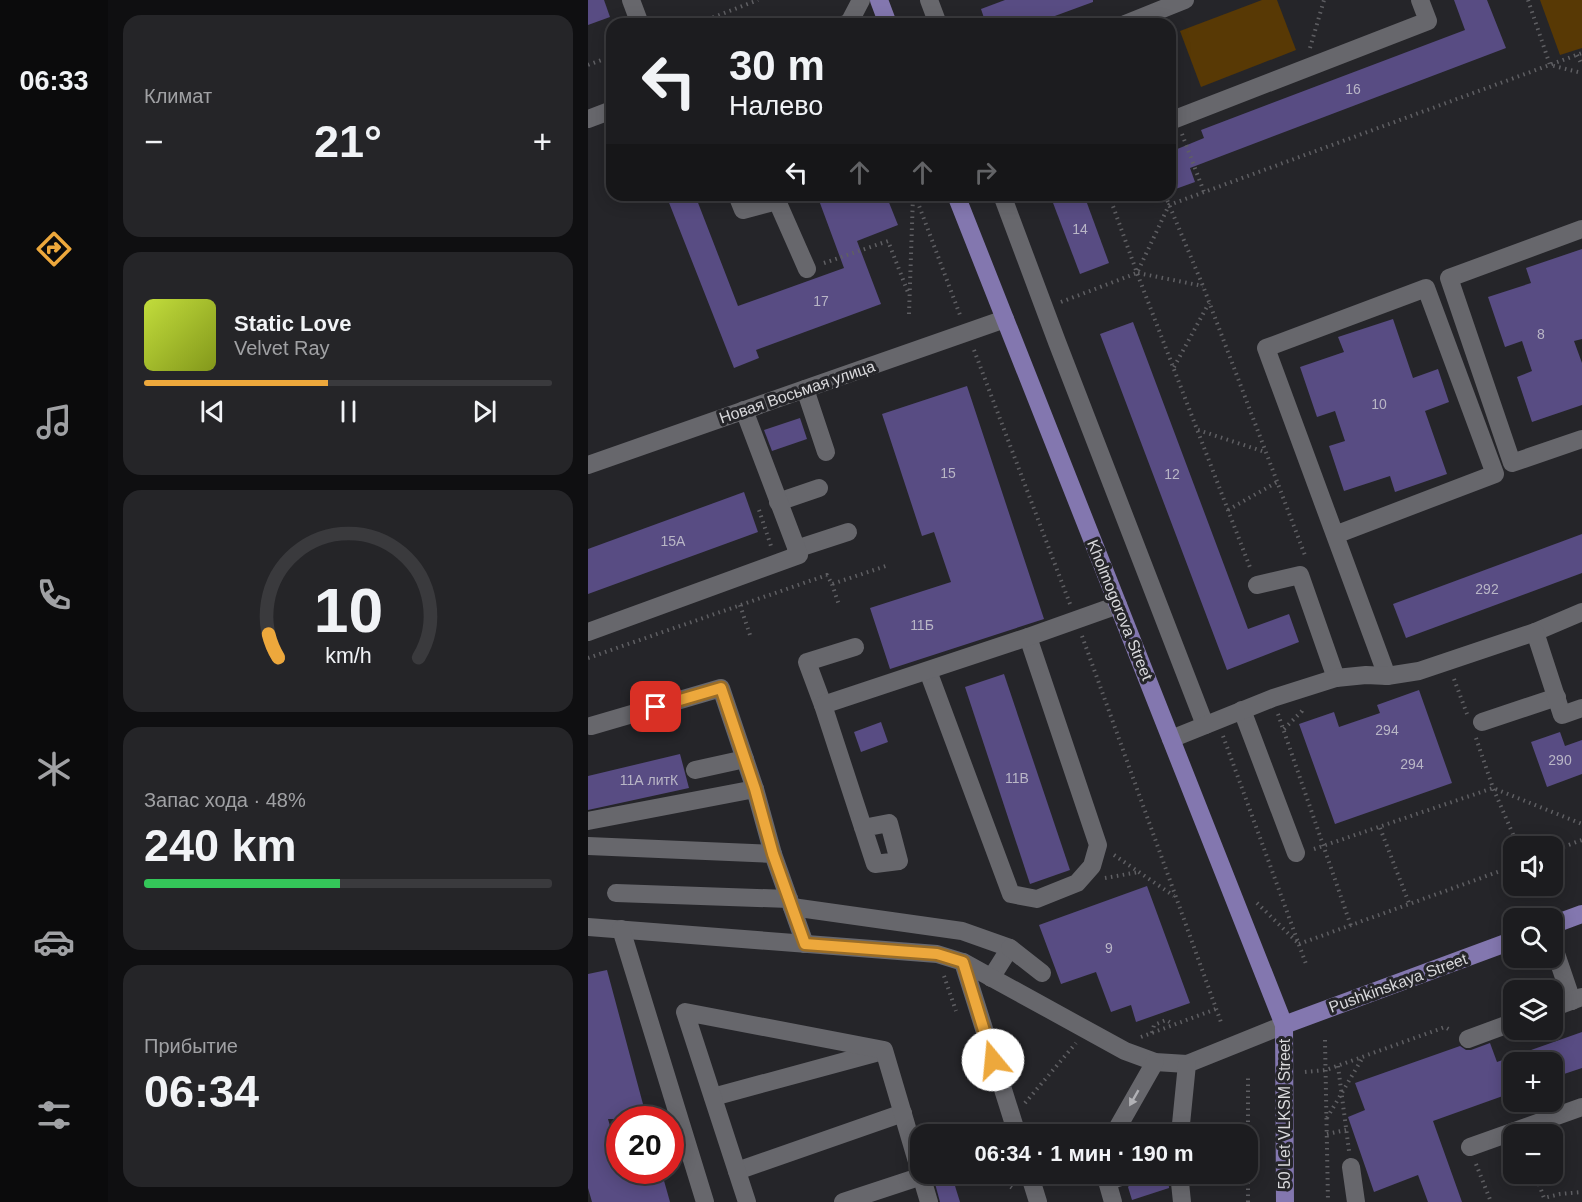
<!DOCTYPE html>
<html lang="ru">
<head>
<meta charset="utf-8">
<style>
	body { margin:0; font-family:Helvetica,sans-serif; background:#252528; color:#f1f3f6; height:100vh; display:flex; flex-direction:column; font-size:22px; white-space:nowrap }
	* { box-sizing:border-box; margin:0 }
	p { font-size:20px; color:#a0a1a4 }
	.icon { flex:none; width:33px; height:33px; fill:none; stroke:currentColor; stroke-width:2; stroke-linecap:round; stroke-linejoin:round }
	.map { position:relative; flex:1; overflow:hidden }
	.details { display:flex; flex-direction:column; gap:15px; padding:15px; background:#0f0f11; width:480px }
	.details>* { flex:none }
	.banner { position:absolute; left:18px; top:18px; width:570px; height:183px; border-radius:18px; box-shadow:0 3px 15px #0003,0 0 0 2px #3a3a3d; background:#1c1c1f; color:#f1f3f6; overflow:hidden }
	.tools { position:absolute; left:915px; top:836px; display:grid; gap:12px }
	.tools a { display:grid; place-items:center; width:60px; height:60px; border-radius:12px; background:#1c1c1f; box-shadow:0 3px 15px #0003,0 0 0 2px #3a3a3d; font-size:30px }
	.speed { position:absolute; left:18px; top:1106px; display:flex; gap:12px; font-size:30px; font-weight:700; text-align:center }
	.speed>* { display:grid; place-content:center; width:78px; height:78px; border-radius:50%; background:#1c1c1f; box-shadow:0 3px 15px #0003,0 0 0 2px #3a3a3d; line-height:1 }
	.speed .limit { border:9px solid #d22; background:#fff; color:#111 }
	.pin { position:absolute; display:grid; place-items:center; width:51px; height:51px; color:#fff; margin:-26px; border-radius:12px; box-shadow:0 3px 9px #0006 }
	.me { position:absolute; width:66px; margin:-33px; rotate:343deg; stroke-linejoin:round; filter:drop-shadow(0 0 4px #0008) }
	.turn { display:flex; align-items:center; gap:21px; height:126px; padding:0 24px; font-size:27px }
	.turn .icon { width:78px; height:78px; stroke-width:2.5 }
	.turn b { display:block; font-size:42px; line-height:51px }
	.lanes { display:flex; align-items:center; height:57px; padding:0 24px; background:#0003; justify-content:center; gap:30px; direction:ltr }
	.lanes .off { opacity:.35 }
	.big { font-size:45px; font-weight:700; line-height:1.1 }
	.details .widget { flex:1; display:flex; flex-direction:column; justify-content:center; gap:9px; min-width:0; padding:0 21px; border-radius:18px; background:#252528 }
	.details .dial { align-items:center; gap:0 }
	.dial svg { height:156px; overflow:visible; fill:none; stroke:#3a3a3d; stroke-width:7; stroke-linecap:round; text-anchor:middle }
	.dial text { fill:#f1f3f6; stroke:none }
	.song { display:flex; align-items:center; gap:18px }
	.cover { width:72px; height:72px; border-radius:9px; background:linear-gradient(135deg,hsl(70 70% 55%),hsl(70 70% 35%)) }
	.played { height:6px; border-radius:3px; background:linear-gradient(90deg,#eda83c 45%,#3a3a3d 45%) }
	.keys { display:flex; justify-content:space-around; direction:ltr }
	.heat { display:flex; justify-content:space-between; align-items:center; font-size:33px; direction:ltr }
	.charge { height:9px; border-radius:4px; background:linear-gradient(90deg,#34c759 48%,#3a3a3d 0) }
	.trip { position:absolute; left:322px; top:1124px; width:348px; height:60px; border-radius:18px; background:#1c1c1f; box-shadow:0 3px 15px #0003,0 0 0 2px #3a3a3d; font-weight:700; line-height:60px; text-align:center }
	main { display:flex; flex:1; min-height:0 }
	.menu { display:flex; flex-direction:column; width:108px; justify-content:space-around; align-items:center; background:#0b0b0c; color:#a0a1a4 }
	.menu .icon { width:42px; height:42px }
	.menu .on { color:#eda83c }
	.menu b { font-size:27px; color:#f1f3f6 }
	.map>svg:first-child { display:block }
</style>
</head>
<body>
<main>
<nav class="menu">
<b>06:33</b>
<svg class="icon on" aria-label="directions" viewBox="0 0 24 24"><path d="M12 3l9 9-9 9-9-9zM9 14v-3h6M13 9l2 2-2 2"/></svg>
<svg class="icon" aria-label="music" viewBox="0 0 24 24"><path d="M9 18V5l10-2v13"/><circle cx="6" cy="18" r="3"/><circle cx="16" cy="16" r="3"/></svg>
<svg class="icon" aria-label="phone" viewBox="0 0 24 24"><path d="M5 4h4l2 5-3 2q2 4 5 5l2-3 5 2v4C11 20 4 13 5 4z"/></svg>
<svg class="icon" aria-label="climate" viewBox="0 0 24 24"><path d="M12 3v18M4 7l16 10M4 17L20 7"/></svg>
<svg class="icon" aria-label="car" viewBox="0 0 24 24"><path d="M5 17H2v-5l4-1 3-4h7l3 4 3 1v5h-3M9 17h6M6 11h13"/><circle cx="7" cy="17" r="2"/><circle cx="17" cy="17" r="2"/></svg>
<svg class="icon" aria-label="filters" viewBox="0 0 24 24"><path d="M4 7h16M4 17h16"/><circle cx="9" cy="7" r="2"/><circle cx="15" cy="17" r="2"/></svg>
</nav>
<section class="details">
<div class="widget"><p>Климат</p>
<div class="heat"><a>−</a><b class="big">21°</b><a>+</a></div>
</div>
<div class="widget">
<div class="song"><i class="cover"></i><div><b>Static Love</b><p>Velvet Ray</p></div></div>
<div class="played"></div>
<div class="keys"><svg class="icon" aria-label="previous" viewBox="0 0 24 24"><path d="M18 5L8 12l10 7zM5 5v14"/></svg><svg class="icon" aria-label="pause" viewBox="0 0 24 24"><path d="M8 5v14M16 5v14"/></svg><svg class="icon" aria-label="next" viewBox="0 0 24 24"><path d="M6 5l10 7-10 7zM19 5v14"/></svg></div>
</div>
<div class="widget dial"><svg viewBox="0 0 100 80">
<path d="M14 69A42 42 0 1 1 86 69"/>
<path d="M14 69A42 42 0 0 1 9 57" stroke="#eda83c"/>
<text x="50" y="56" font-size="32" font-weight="700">10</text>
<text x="50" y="72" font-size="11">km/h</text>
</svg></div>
<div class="widget"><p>Запас хода · 48%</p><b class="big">240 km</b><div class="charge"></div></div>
<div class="widget"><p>Прибытие</p><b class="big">06:34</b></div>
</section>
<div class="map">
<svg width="994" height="1202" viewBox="0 0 994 1202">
	<rect width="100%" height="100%" fill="#252529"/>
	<g fill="#583905">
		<path d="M674,0H689L708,50L613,87L592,31Z"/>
		<path d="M952,0H994V48L972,55Z"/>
	</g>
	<g fill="#584c83">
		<path d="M0,0H16L22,17L0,25Z"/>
		<path d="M417,0H505V2L445,24H398L393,9Z"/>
		<path d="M866,0H899L918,48L602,168L607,182L582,191V152L616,138L613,130L877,30Z"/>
		<path d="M78,195H107L150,306L256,268L229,195H298L310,225L269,241L293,304L168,350L171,358L146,368Z"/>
		<path d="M462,195H496L521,263L492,274Z"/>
		<path d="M994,249V339L986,341L994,363V405L944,422L929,377L944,371L934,341L917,347L900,297L943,283L938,268Z"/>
		<path d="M805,319L825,378L850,369L861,402L837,411L859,474L807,492L802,476L756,491L741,446L757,441L747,411L729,417L712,367L756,352L750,337Z"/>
		<path d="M545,322L660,629L701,614L711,642L639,670L512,334Z"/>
		<path d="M379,386L456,619L302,669L282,608L363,582L346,532L334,536L294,414Z"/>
		<path d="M212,418L219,439L184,451L176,430Z"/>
		<path d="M156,492L170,532L0,594V549Z"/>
		<path d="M994,534V573L818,638L805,604Z"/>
		<path d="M416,674L482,870L442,884L377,687Z"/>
		<path d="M831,690L864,783L747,824L711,724L746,712L751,727L792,713L789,705Z"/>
		<path d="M293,722L300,742L273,752L266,732Z"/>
		<path d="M972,732L977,746L994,740V774L959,787L943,742Z"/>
		<path d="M92,754L101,788L0,810V776Z"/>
		<path d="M559,886L602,1003L548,1022L543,1005L523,1012L508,972L473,984L451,925Z"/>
		<path d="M19,970L59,1119H20L32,1160V1170H73L82,1202H4L0,1188V974Z"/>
		<path d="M994,1032V1068L964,1078V1062H926V1092L845,1121L874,1202H840L830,1175L786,1192L760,1117L777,1110L767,1083L872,1046L878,1050H883L902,1043L909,1062Z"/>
		<path d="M356,1173H363L372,1202H352L345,1176Z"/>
		<path d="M547,1173H580L581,1188L544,1200L540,1187L547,1179Z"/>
	</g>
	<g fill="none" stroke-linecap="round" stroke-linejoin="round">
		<g stroke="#5f5f63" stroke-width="4" stroke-dasharray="1.5 4.5" stroke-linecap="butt">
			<path d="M940,0L962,65L994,73"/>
			<path d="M108,24L170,0"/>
			<path d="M722,48L736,0"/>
			<path d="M989,55L994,65"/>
			<path d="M0,65L24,56"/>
			<path d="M594,134L616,192"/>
			<path d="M327,195L372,315"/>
			<path d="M521,195L549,273L663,570"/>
			<path d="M577,195L615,286L718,558"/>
			<path d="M236,263L300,241L321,295"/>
			<path d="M550,273L615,286"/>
			<path d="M473,302L549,273L581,205L994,53"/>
			<path d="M321,314L325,196"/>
			<path d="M386,350L482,604"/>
			<path d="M586,367L621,303"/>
			<path d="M610,430L677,452"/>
			<path d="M171,510L183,546"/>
			<path d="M640,510L689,482"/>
			<path d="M244,584L251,605"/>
			<path d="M152,605L163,638"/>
			<path d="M494,636L634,1025"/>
			<path d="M0,658L239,575L244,584L301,565"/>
			<path d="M866,679L879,714"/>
			<path d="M690,714L763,926"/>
			<path d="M696,729L714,711L715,708"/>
			<path d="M635,736L718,964"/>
			<path d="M888,738L905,788L930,846"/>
			<path d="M792,828L821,903"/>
			<path d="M726,849L905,788L994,824"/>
			<path d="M964,851L994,840"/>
			<path d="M526,855L586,896"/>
			<path d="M517,878L551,872"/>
			<path d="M669,903L709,942"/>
			<path d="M711,944L926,866"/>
			<path d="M356,976L368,1011"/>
			<path d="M564,1033L566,1025L578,1020L585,1024"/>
			<path d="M553,1037L628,1009"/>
			<path d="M737,1040L740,1202"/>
			<path d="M750,1066L761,1151"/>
			<path d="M717,1072L738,1070L857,1027L864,1031"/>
			<path d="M437,1103L488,1043"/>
			<path d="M739,1118L775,1057"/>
			<path d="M660,1134V1076"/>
			<path d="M739,1134L758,1130"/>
			<path d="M888,1164L903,1202"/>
			<path d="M403,1173L427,1190"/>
			<path d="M947,1173L956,1198L972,1194L994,1192"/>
			<path d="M660,1202V1173"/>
		</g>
		<g stroke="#67676c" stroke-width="18">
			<path d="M43,0L52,24"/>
			<path d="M341,0L350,24"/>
			<path d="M257,24L261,23L273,0"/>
			<path d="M537,24L597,0"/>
			<path d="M0,119L24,110"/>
			<path d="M582,121L840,21L832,0"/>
			<path d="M149,195L155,210L189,201L219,269"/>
			<path d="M414,195L469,342L617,725"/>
			<path d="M994,229L861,278L924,463L994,439"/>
			<path d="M217,389L238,452"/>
			<path d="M0,465L417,319"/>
			<path d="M190,502L231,488"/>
			<path d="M747,535L907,474L838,288L678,348L799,676"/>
			<path d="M208,549L260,532"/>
			<path d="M669,585L712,575L748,678"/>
			<path d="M0,632L211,555L156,410"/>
			<path d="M947,632L994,612"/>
			<path d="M340,671L423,894L449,899L489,883L504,866L510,845L440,637"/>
			<path d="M235,705L219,662L267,647"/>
			<path d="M654,710L708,853"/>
			<path d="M894,722L969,697"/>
			<path d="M3,726L133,688L167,789"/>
			<path d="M583,739L685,698L748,678L778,675L799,676L831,671L947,632L974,715L994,708"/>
			<path d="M107,770L157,759"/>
			<path d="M0,821L167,789L185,854"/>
			<path d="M275,828L301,823L311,861L287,864L235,705L440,637L530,605"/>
			<path d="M0,846L185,854L217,944"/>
			<path d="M28,893L201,899"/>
			<path d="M204,907L374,931L422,948L403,978"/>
			<path d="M0,927L349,954L375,962L537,1051L567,1062L599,1064L696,1025"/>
			<path d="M33,929L117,1202"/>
			<path d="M964,942L984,1001"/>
			<path d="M422,948L454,973"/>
			<path d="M375,962L429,1134"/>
			<path d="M964,1008L994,997"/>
			<path d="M880,1039L926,1022"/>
			<path d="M125,1097L291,1052"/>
			<path d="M526,1134L567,1062"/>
			<path d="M592,1134L599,1064"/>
			<path d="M882,1147L994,1107"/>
			<path d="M763,1167L768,1202"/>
			<path d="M149,1171L315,1113"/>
			<path d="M441,1173L450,1202"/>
			<path d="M518,1173L519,1181L536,1176"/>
			<path d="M591,1173L594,1202"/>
			<path d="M519,1181L525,1202"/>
			<path d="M159,1202L97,1012L296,1050L341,1202"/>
			<path d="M255,1202L334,1176"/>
		</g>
		<g stroke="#8377af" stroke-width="18">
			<path d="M291,0L300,24"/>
			<path d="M368,195L696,1025L697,1202"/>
			<path d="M964,925L994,914"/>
			<path d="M696,1025L926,940"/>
		</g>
	</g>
	<defs><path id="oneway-solid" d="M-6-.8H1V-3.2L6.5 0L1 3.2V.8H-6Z" transform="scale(1.5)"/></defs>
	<use fill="#b1b1b5" href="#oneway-solid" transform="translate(546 1098) rotate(120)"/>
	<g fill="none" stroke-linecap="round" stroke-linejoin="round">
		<defs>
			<path id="route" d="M68,707L133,688L167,789L185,854L217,944L349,954L375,962L405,1060"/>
		</defs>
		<use href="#route" stroke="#9a6d27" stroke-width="15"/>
		<use href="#route" stroke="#eda83c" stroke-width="10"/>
	</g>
	<g text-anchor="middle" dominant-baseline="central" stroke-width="6" stroke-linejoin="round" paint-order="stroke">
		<g font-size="14" fill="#b9b6c6">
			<text x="765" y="89">16</text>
			<text x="492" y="229">14</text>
			<text x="233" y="301">17</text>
			<text x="953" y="334">8</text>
			<text x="791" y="404">10</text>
			<text x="360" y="473">15</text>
			<text x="584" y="474">12</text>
			<text x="85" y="541">15А</text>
			<text x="899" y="589">292</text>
			<text x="334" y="625">11Б</text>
			<text x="799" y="730">294</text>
			<text x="972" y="760">290</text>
			<text x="824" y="764">294</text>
			<text x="429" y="778">11В</text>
			<text x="61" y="780">11А литК</text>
			<text x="521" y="948">9</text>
		</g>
		<g font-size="16" fill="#d9d9dc" stroke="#252529">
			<text transform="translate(209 392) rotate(-19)">Новая Восьмая улица</text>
			<text transform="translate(532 610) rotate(68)">Kholmogorova Street</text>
			<text transform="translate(810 983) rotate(-20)">Pushkinskaya Street</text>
			<text transform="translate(696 1114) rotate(-90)">50 Let VLKSM Street</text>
		</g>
	</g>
</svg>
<div class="tools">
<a><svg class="icon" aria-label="sound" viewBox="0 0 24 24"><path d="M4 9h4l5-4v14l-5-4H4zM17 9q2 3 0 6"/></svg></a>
<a><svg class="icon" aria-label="search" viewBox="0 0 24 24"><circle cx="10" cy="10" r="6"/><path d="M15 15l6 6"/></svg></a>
<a><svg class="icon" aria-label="layers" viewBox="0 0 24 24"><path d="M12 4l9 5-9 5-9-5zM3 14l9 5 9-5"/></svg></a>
<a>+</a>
<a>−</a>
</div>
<div class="speed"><div class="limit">20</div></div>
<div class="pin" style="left:68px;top:707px;background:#d93025"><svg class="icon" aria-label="arrive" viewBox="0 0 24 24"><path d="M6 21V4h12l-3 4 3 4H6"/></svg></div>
<svg class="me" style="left:405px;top:1060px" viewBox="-20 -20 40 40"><circle r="19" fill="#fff"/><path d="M0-13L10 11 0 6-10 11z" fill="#eda83c"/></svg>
<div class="trip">06:34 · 1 мин · 190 m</div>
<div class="banner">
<div class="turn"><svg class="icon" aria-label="left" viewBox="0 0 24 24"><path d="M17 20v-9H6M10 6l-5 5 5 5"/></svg><div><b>30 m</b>Налево</div></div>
<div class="lanes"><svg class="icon" aria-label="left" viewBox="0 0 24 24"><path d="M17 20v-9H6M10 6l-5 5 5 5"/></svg><svg class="icon off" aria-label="ahead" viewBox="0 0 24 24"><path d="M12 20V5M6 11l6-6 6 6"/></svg><svg class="icon off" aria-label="ahead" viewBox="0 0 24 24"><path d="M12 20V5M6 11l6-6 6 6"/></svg><svg class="icon off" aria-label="right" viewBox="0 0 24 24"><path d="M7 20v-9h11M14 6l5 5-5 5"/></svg></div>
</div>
</div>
</main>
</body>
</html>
